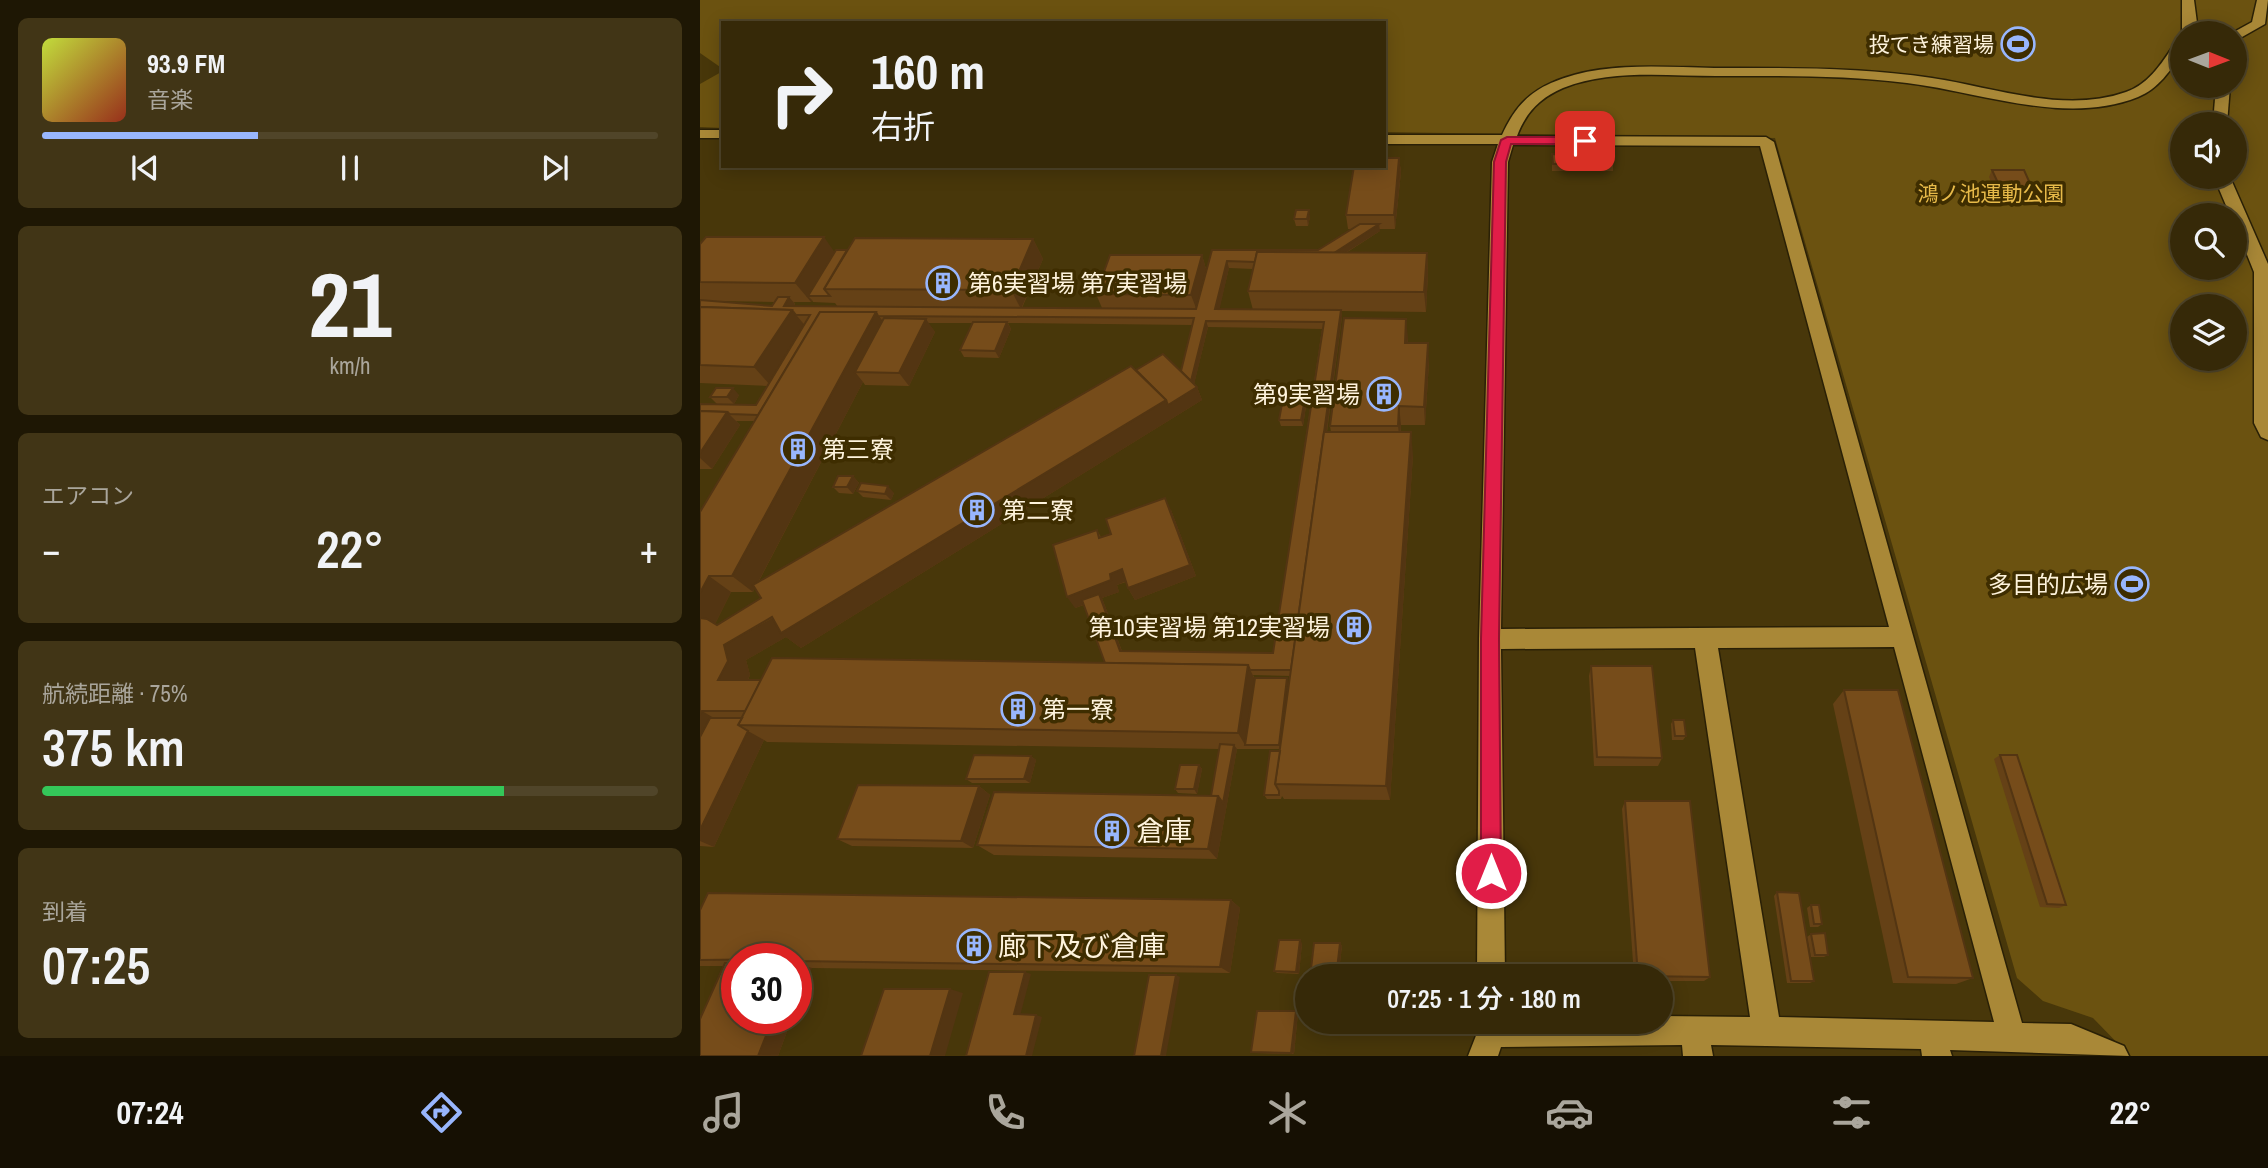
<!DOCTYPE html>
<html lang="ja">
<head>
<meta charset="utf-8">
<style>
	body { margin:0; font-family:"Archivo Narrow","Noto Sans JP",sans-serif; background:#413516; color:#f1f3f6; height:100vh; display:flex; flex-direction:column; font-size:26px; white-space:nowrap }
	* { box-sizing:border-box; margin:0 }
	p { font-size:23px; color:#aaa69c }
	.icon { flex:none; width:38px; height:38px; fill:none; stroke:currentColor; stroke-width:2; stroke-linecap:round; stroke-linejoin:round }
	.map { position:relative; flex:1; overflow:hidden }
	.panel { display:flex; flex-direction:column; gap:18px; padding:18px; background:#1e1704; width:700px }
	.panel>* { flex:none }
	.guide { position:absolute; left:21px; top:21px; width:665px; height:147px; border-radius:0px; box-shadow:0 4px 18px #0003,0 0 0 2px #504529; background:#362908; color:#f1f3f6; overflow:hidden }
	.needle { width:46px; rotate:91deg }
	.fabs { position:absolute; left:1470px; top:21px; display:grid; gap:14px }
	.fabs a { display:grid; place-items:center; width:77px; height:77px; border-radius:50%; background:#362908; box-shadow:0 4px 18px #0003,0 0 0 2px #504529; font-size:35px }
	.speed { position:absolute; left:21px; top:943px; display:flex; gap:14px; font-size:35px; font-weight:700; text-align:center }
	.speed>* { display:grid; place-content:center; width:91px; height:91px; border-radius:50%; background:#362908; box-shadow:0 4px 18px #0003,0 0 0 2px #504529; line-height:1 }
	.speed .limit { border:10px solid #d22; background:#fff; color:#111 }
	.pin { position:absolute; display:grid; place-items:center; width:60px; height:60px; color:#fff; margin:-30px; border-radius:14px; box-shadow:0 4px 10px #0006 }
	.me { position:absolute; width:77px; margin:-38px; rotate:0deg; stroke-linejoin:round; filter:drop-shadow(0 0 5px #0008) }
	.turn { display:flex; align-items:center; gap:24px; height:147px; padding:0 35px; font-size:32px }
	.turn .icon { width:91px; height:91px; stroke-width:2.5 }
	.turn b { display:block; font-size:49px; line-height:60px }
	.big { font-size:52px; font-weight:600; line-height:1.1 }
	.panel .card { flex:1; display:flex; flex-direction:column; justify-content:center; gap:10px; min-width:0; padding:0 24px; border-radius:10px; background:#413516 }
	.panel .dial { align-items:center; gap:0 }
	.dial b { font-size:91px; line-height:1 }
	.song { display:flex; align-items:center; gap:21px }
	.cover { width:84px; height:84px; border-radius:10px; background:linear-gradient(135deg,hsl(70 70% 55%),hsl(10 70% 35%)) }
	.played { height:7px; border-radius:4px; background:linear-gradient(90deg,#98b6fd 35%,#504529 35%) }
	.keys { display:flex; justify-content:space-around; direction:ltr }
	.heat { display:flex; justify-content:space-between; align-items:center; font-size:38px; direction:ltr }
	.charge { height:10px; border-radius:5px; background:linear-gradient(90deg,#34c759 75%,#504529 0) }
	.trip { position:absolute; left:595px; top:964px; width:378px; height:70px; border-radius:35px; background:#362908; box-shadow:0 4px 18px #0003,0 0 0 2px #504529; font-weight:600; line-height:70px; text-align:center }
	.tabs { display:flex; height:112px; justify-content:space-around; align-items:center; background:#161003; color:#aaa69c }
	.tabs .icon { width:49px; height:49px }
	.tabs .active { color:#98b6fd }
	.tabs b { font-size:32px; color:#f1f3f6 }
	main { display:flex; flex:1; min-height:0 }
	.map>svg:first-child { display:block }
</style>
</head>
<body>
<main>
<section class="panel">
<div class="card">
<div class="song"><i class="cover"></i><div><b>93.9 FM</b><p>音楽</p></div></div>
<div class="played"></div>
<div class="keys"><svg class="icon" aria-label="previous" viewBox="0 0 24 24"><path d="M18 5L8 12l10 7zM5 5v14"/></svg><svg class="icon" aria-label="pause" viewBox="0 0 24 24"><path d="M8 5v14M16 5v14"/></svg><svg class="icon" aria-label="next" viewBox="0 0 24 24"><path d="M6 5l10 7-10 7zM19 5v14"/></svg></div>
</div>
<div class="card dial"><b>21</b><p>km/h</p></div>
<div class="card"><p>エアコン</p>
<div class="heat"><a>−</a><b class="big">22°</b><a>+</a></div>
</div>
<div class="card"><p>航続距離 · 75%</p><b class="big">375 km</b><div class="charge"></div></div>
<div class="card"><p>到着</p><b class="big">07:25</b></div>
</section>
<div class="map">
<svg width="1568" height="1056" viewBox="0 0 1568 1056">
	<rect width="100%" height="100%" fill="#48370a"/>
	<g fill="#6b5210" fill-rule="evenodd">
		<path d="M0,0H1568V1056H1430L1393,1018L1343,1001L1317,978L1075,138L684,132V23H23V69L0,53ZM1482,33H1535V86H1482ZM1482,124H1535V177H1482ZM1482,215H1535V268H1482ZM1482,306H1535V359H1482Z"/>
		<path d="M23,71V128L0,127V84Z"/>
	</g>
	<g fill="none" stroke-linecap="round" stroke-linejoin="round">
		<defs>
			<g id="minor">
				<path d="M1482,0H1494L1497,23L1494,33H1482V36Z"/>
				<path d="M1557,0H1568L1565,24L1535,41V33H1532L1552,22Z"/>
				<path d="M1482,39V53C1471,70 1458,89 1438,97C1366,126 1281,92 1207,83C1144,75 1080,76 1016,76C967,76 911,69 863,88C840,98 826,112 817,136L1066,137L1074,142L1322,1023L1371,1024L1424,1046L1429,1056L1250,1050L1252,1056H1222L1221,1049L1011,1045L1013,1056H983L982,1045L801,1047L798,1056H768L777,1033V1022H961V1016L1050,1017L995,648L801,649L805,976H777L779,639L792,162L798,144H684V135H802C813,111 826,94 851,83C901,61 961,67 1014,68C1087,68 1159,67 1232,78C1293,87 1364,114 1426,92C1450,84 1464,60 1477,40ZM813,145L1060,146L1189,627L801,629L808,162ZM1194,647L1294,1022L1079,1017L1018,648Z"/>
				<path d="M1516,86H1530L1527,124H1513Z"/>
				<rect x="0" y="130" width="23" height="8"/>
				<path d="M1514,177H1530L1568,264V440L1561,437L1554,423V272L1535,225V215H1530Z"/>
			</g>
		</defs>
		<use href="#minor" stroke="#2a2006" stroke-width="3"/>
		<use href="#minor" fill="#a98837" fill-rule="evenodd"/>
	</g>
	<g fill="#654116" fill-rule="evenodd">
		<path d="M852,154L913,164V171H852Z"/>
		<path d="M699,158L701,172L695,229H679L680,231L646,253H727L728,273L726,312L641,311L642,317L627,432H631L630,426L708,338V343L729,362L725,425H701V432L713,455L690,800L584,799L582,796L581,799H567L564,795L580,749H537L517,859L294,855L277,845L511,796L519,749L67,742L64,740L14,847L0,846V512L54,421H36L40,425L12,469H0V404L56,405L67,386L0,383V244L134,252L147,250L333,239L343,259L322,308L496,309L512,250H618L652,229H648L646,215ZM529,268L553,269L548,291L553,310L519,309ZM112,300L113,302L135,303L138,307L94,306L95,304L94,302H111ZM15,301L75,302L72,306ZM228,323H272L260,350L264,357L299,358L311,329L308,323L492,325L481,371L436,370L58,583L163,382L165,385L209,386L235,332ZM508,327L622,329L573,653L422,651L402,598L419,592L417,585L426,582L428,588L435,600L496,576L471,510L401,537L397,530L375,608L384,605L405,663L48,680L50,675L46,660L86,637L101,648L502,400L497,387L494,384ZM55,588L61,598L17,625L15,624L31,592H53ZM553,675L590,676L589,683L555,678Z"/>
		<path d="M1292,170L1336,197L1332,204L1300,203L1289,177Z"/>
		<path d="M610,217L608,226H596L594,219Z"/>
		<path d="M502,255L506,269L496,308H402L396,294Z"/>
		<path d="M606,393L607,400L603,426H581L579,420Z"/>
		<path d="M39,395L34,404H17L10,397Z"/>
		<path d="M153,476L159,483L153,494L139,493L133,487Z"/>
		<path d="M157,491L194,493L191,500L163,497Z"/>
		<path d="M891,666L962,758L958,766H894L889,676Z"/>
		<path d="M1144,690L1273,978L1256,984L1193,983L1133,704Z"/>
		<path d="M973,720L986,736L983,740H972L971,724Z"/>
		<path d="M1300,755L1366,905L1359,908L1340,907L1294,759Z"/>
		<path d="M331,756L336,760L330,783H272L266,779Z"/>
		<path d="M499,765L502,769L497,794L478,793L475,789Z"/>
		<path d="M279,786L290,795L273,848L152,846L137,839Z"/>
		<path d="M925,801L1010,977L1004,981H961V976H934L922,809Z"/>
		<path d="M1077,892L1114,981L1110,983H1087L1074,896Z"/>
		<path d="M8,893L531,900L540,908L530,973L111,968L96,1008V959H37V1018H92L78,1056H0V1019L23,966H0V910Z"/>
		<path d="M1111,905L1122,924L1118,927H1110L1107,908Z"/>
		<path d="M1111,934L1128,955L1124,957H1111L1107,937Z"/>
		<path d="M602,943L599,974L577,973L574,971Z"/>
		<path d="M640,943L642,946L639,971H613L611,969Z"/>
		<path d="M598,1013L594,1054L555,1053L551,1052Z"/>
	</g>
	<g fill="#533512">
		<path d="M699,158L701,172L695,229L694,215Z"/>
		<path d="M609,210L610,217L608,226L607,219Z"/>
		<path d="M679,224L680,231L620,269L619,262Z"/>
		<path d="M124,237L138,257L108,296L112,300L111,302L95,283Z"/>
		<path d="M333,239L343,259L321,309L311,290Z"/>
		<path d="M727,253L728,273L726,312L724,292Z"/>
		<path d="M502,255L506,269L496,308L491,295Z"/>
		<path d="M527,261L529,268L518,316L515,309Z"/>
		<path d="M89,297L95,304L90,313L84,306Z"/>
		<path d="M92,310L108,329L71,386L54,367Z"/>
		<path d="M641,310L642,317L594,676L591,670Z"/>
		<path d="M176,312L190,331L155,372L163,382L53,592L32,576Z"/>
		<path d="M226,319L235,332L209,386L199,373Z"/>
		<path d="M706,319L708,338L707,362L705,343Z"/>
		<path d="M506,321L508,327L493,389L490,382Z"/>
		<path d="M307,322L311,329L299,358L295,351Z"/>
		<path d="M728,343L729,362L725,425L724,407Z"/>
		<path d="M497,387L502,400L101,648L86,637L46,660L50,675L41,694L18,680L24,645L466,400Z"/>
		<path d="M33,388L39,395L34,404L27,397Z"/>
		<path d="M606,393L607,400L603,426L601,420Z"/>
		<path d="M699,406L701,425L700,444L698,426Z"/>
		<path d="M27,412L40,425L12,469L0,458V453Z"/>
		<path d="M711,432L713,455L690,800L686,786Z"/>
		<path d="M153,476L159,483L153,494L147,487Z"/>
		<path d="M188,486L194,493L191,500L185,494Z"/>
		<path d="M465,498L471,510L496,576L435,600L428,588Z"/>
		<path d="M422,569L429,580L417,585L419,592L402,598L424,657L420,651L400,599L375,608L367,597L410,574Z"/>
		<path d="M9,576L31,592L10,634L0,627V593Z"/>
		<path d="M548,665L557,684L545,745L538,733Z"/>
		<path d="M587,678L589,683L581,749L579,745Z"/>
		<path d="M2,711L26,725L7,740L0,736V715Z"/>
		<path d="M48,731L64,740L14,847L0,841V830Z"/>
		<path d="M534,745L537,749L517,859L508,849L518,796Z"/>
		<path d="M331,756L336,760L330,783L324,779Z"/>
		<path d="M499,765L502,769L497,794L494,789Z"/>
		<path d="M279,786L290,795L273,848L261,841Z"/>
		<path d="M531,900L540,908L530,973L520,967Z"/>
		<path d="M600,940L602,943L599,974L596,972Z"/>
		<path d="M640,943L642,946L639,971L637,969Z"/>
		<path d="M96,964L112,968L96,1008Z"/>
		<path d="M325,972L331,974L320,1016L314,1014Z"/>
		<path d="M476,975L480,977L466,1056H461Z"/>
		<path d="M250,989L263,993L245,1056H230Z"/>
		<path d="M596,1011L598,1013L594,1054L591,1053Z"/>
		<path d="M336,1015L342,1017L332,1056H326Z"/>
		<path d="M73,1018H92L78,1056H58Z"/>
	</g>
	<g fill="#764c1a" stroke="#533512" stroke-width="2">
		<path d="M852,154L913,155V164H853Z"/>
		<path d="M684,158H699L694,215H646L654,166H684Z"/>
		<path d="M1292,170H1324L1336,197L1304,196Z"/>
		<path d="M596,210H609L607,219H594Z"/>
		<path d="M660,224H679L634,253L557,252L555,262L527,261L515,309L641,310L591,670H550L548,665L405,663L382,600L399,594L420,651L573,653L624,322L506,321L491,381L481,371L494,318L178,316L176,312H120L58,415L30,414L27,412L0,411V404L56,405L110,315H96L92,310L0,307V300L72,306L78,297H89L84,306L496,309L512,250H618Z"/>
		<path d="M6,237H124L95,283L0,282V244Z"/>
		<path d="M155,238L333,239L311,290L124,289Z"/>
		<path d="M136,250H147L124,289L130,296H108Z"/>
		<path d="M557,252L727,253L724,292L548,291Z"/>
		<path d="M410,255H502L491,295L396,294Z"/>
		<path d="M0,307L92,310L54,367L0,365Z"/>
		<path d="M120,312H176L32,576H9L0,593V512Z"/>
		<path d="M184,318L226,319L199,373L155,372Z"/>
		<path d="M644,318L706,319L705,343H728L724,407L699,406L698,426H630Z"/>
		<path d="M273,322H307L295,351L260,350Z"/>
		<path d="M463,354L497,387L468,405L466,400L436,370Z"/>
		<path d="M431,366L466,400L81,633L72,617L24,645L28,661L18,680H61L46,711H2L0,715V618L7,619L17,625L61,598L53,585Z"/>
		<path d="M16,388H33L27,397H10Z"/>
		<path d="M584,393H606L601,420H579Z"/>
		<path d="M0,411L27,412L0,453Z"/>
		<path d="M624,432H711L686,786L575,784Z"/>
		<path d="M138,476H153L147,487H133Z"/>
		<path d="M161,483L188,486L185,494L157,491Z"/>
		<path d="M465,498L490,565L428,588L422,569L410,574L411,580L367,597L353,545L397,530L399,538L411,534L406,519Z"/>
		<path d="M72,658L548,665L538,733L38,725Z"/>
		<path d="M891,666H952L962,758L897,757Z"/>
		<path d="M555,678H587L579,745H545Z"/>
		<path d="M1144,690H1198L1273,978L1208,977Z"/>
		<path d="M10,718H42L38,725L48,731L0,830V737Z"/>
		<path d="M973,720H984L986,736H975Z"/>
		<path d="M520,744L534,745L523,803L518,796H511Z"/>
		<path d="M570,751H580L575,784L579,791V795H564Z"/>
		<path d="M274,755L331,756L324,779H266Z"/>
		<path d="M1300,755H1317L1366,905L1347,904Z"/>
		<path d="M480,765H499L494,789H475Z"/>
		<path d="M158,785L279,786L261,841L137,839Z"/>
		<path d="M294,792L518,796L508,849L277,845Z"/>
		<path d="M925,801H990L1010,977L938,976Z"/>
		<path d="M1077,892L1099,893L1114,981H1091Z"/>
		<path d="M8,893L531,900L520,967L96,961V959L0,960V910Z"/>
		<path d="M1111,905H1119L1122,924H1114Z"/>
		<path d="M1125,933L1128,955H1115L1111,934Z"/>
		<path d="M579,940H600L596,972L574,971Z"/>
		<path d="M614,943H640L637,969H611Z"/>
		<path d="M25,963H37V1018H73L58,1056H0V1019Z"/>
		<path d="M289,972H325L314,1014L336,1015L326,1056H266Z"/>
		<path d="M449,975H476L461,1056H434Z"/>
		<path d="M184,989H250L230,1056H161Z"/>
		<path d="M557,1011H596L591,1053L551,1052Z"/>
	</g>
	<path fill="#e11d48" stroke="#92132f" stroke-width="2" d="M807,137H885L890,141L885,144H811L806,162L799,639L801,873L798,880L791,883L784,880L781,873V639L794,162L801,140Z"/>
	<defs>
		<symbol id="stadium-ring" viewBox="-11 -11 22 22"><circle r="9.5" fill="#3e2d00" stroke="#98b6fd" stroke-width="1.5"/><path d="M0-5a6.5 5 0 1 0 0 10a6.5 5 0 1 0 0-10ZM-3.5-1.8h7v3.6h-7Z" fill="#98b6fd"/></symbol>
		<symbol id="building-ring" viewBox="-11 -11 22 22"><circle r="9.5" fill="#3e2d00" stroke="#98b6fd" stroke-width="1.5"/><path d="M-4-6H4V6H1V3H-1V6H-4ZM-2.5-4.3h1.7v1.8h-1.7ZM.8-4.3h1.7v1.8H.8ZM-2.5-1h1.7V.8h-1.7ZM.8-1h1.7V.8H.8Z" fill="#98b6fd"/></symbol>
	</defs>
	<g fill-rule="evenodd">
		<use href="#stadium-ring" x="1299" y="25" width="38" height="38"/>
		<use href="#building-ring" x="224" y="264" width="38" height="38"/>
		<use href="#building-ring" x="665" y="375" width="38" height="38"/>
		<use href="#building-ring" x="79" y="430" width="38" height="38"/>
		<use href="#building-ring" x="258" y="491" width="38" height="38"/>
		<use href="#stadium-ring" x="1413" y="565" width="38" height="38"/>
		<use href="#building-ring" x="635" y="608" width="38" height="38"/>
		<use href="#building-ring" x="299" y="690" width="38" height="38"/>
		<use href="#building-ring" x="393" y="812" width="38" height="38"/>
		<use href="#building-ring" x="255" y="927" width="38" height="38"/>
	</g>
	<g text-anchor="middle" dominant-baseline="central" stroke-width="7" stroke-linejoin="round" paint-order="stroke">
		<g font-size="21" fill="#fef3dc" stroke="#3e2d00" text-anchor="end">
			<text x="1294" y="44">投てき練習場</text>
		</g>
		<g font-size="21" fill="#e7ba49" stroke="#3e2d00">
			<text x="1291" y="193">鴻ノ池運動公園</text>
		</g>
		<g font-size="24" fill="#fef3dc" stroke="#3e2d00" text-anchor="start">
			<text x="268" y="283">第6実習場 第7実習場</text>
			<text x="660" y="394" text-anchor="end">第9実習場</text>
			<text x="122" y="449">第三寮</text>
			<text x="302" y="510">第二寮</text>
			<text x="1408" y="584" text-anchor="end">多目的広場</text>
			<text x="630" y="627" text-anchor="end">第10実習場 第12実習場</text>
			<text x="342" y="709">第一寮</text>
		</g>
		<g font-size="28" fill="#fef3dc" stroke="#3e2d00" text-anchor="start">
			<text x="436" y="831">倉庫</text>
			<text x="298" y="946">廊下及び倉庫</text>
		</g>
	</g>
</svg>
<div class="fabs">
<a><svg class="needle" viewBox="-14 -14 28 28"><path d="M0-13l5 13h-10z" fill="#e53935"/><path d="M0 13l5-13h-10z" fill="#aaa69c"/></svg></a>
<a><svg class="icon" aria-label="sound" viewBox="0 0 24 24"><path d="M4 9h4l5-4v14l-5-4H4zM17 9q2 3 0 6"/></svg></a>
<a><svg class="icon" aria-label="search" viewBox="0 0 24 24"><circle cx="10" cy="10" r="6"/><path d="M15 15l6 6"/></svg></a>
<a><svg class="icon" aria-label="layers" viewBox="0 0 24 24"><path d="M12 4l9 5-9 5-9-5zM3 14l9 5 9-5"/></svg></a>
</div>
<div class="speed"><div class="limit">30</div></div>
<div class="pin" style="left:885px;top:141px;background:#d93025"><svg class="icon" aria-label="arrive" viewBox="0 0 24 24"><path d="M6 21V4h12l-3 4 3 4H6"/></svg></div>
<svg class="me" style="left:791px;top:873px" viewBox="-20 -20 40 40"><circle r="17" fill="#e11d48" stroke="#fff" stroke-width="3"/><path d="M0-11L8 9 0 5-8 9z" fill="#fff"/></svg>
<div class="trip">07:25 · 1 分 · 180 m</div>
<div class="guide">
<div class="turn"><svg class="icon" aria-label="right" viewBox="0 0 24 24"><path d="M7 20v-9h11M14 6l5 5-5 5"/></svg><div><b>160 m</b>右折</div></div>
</div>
</div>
</main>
<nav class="tabs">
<b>07:24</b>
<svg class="icon active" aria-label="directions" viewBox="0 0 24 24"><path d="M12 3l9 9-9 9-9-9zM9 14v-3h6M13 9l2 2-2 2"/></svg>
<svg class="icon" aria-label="music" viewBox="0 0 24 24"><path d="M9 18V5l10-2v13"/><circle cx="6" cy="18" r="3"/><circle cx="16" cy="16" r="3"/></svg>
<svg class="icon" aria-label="phone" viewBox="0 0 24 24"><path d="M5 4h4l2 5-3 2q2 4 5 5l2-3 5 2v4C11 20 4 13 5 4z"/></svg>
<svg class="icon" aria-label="climate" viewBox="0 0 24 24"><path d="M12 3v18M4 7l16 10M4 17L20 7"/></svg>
<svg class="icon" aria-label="car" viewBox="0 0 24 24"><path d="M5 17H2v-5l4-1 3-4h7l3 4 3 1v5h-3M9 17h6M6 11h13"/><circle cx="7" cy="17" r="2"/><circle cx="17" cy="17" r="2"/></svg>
<svg class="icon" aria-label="filters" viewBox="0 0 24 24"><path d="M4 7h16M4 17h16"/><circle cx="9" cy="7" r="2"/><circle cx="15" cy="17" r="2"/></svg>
<b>22°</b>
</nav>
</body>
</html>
